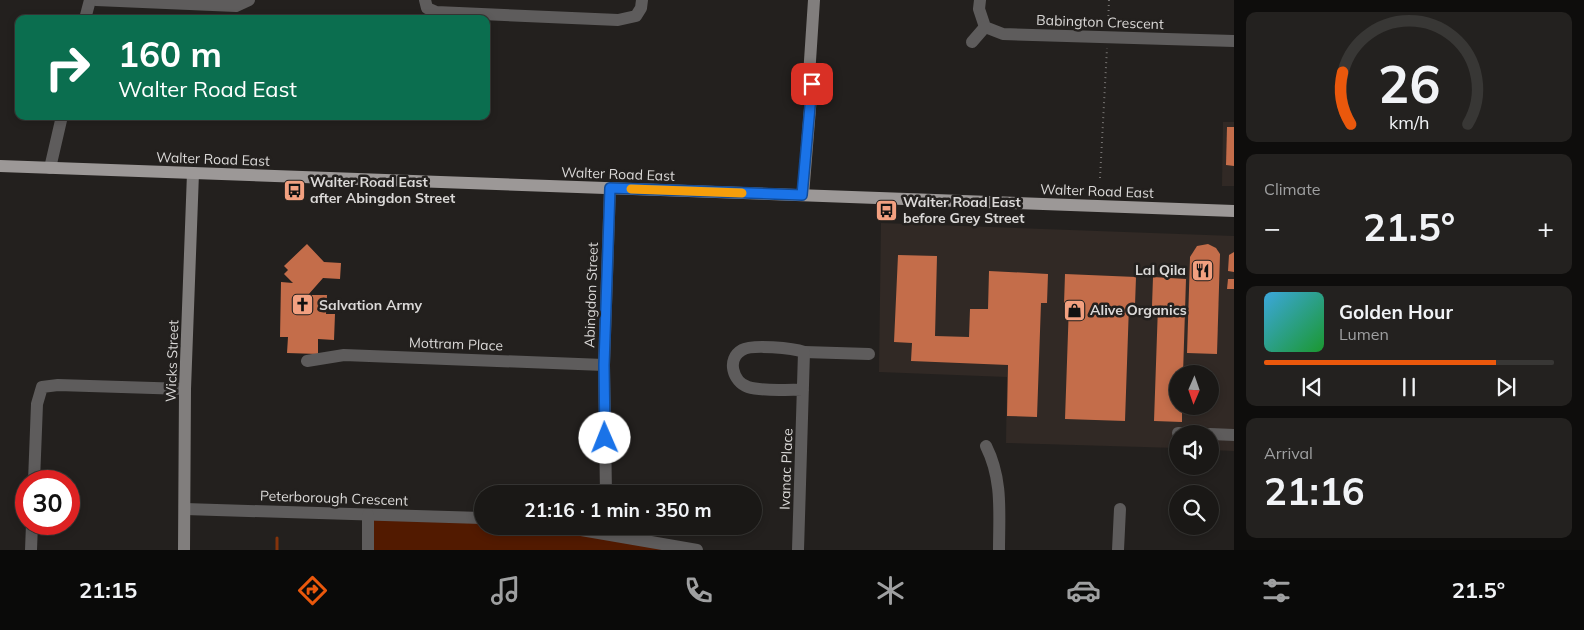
<!DOCTYPE html>
<html lang="en">
<head>
<meta charset="utf-8">
<style>
	body { margin:0; font-family:Mulish,sans-serif; background:#23211f; color:#f1f3f6; height:100vh; display:flex; flex-direction:column; font-size:19px; white-space:nowrap }
	* { box-sizing:border-box; margin:0 }
	p { font-size:16px; color:#9fa0a1 }
	.icon { flex:none; width:28px; height:28px; fill:none; stroke:currentColor; stroke-width:2; stroke-linecap:round; stroke-linejoin:round }
	.map { position:relative; flex:1; overflow:hidden }
	.details { display:flex; flex-direction:column; gap:12px; padding:12px; background:#0e0d0c; width:350px }
	.details>* { flex:none }
	.guide { position:absolute; left:15px; top:15px; width:475px; height:105px; border-radius:10px; box-shadow:0 2px 8px #0003,0 0 0 1px #383735; background:#0b6e4f; color:#fff; overflow:hidden }
	.needle { width:32px; rotate:182deg }
	.fabs { position:absolute; left:1169px; top:365px; display:grid; gap:10px }
	.fabs a { display:grid; place-items:center; width:50px; height:50px; border-radius:50%; background:#1a1816; box-shadow:0 2px 8px #0003,0 0 0 1px #383735; font-size:25px }
	.speed { position:absolute; left:15px; top:470px; display:flex; gap:10px; font-size:25px; font-weight:700; text-align:center }
	.speed>* { display:grid; place-content:center; width:65px; height:65px; border-radius:50%; background:#1a1816; box-shadow:0 2px 8px #0003,0 0 0 1px #383735; line-height:1 }
	.speed .limit { border:8px solid #d22; background:#fff; color:#111 }
	.pin { position:absolute; display:grid; place-items:center; width:42px; height:42px; color:#fff; margin:-21px; border-radius:10px; box-shadow:0 2px 8px #0006 }
	.me { position:absolute; width:55px; margin:-28px; rotate:359deg; stroke-linejoin:round; filter:drop-shadow(0 0 4px #0008) }
	.turn { display:flex; align-items:center; gap:18px; height:105px; padding:0 20px; font-size:22px }
	.turn .icon { width:65px; height:65px; stroke-width:2.5 }
	.turn b { display:block; font-size:35px; line-height:42px }
	.big { font-size:38px; font-weight:700; line-height:1.1 }
	.details .tile { flex:1; display:flex; flex-direction:column; justify-content:center; gap:8px; min-width:0; padding:0 18px; border-radius:10px; background:#23211f }
	.details .dial { align-items:center; gap:0 }
	.dial svg { height:130px; overflow:visible; fill:none; stroke:#383735; stroke-width:7; stroke-linecap:round; text-anchor:middle }
	.dial text { fill:#f1f3f6; stroke:none }
	.song { display:flex; align-items:center; gap:15px }
	.cover { width:60px; height:60px; border-radius:8px; background:linear-gradient(135deg,hsl(200 70% 55%),hsl(130 70% 35%)) }
	.played { height:5px; border-radius:2px; background:linear-gradient(90deg,#ea580c 80%,#383735 80%) }
	.keys { display:flex; justify-content:space-around; direction:ltr }
	.heat { display:flex; justify-content:space-between; align-items:center; font-size:28px; direction:ltr }
	.trip { position:absolute; left:474px; top:485px; width:288px; height:50px; border-radius:25px; background:#1a1816; box-shadow:0 2px 8px #0003,0 0 0 1px #383735; font-weight:700; line-height:50px; text-align:center }
	.tabs { display:flex; height:80px; justify-content:space-around; align-items:center; background:#0a0a09; color:#9fa0a1 }
	.tabs .icon { width:35px; height:35px }
	.tabs .current { color:#ea580c }
	.tabs b { font-size:22px; color:#f1f3f6 }
	main { display:flex; flex:1; min-height:0 }
	.map>svg:first-child { display:block }
</style>
</head>
<body>
<main>
<div class="map">
<svg width="1234" height="550" viewBox="0 0 1234 550">
	<rect width="100%" height="100%" fill="#23201e"/>
	<g fill="#312925" fill-rule="evenodd">
		<path d="M1223,122H1234V186H1222Z"/>
		<path d="M881,223L1234,236V451L1210,450V434H1178L1177,448L1006,443L1007,377L879,372ZM1178,374H1210V406H1178Z"/>
	</g>
	<path fill="#521a00" d="M368,515L482,518V526H558L697,550H368Z"/>
	<g fill="none" stroke-linecap="round" stroke-linejoin="round">
		<path stroke="#84330b" stroke-width="3" d="M277,550V538"/>
	</g>
	<g fill="#c46d4a">
		<path d="M1227,127H1234V166L1226,165Z"/>
		<path d="M307,244L324,262L341,263L340,279L323,278L308,295H327L326,314H335L334,340L318,339V354L287,353L288,337H280L281,282L293,283L284,274L288,270L284,266Z"/>
		<path d="M1208,244L1216,248L1220,254L1217,354L1187,353L1190,257L1197,246Z"/>
		<path d="M1234,252V272L1228,271L1229,255Z"/>
		<path d="M898,255L937,256L935,336L969,337L970,309H988L989,271L1048,274L1047,303H1041L1037,417L1007,416L1008,365L911,361L912,343L894,342Z"/>
		<path d="M1065,274L1136,277L1135,305H1129L1125,421L1065,419L1069,304H1064Z"/>
		<path d="M1153,277L1186,279L1183,374H1178V406H1182V422L1154,421L1158,306H1152Z"/>
		<path d="M1228,279H1234V289H1227Z"/>
	</g>
	<g fill="none" stroke-linecap="round" stroke-linejoin="round">
		<g stroke="#757270" stroke-width="2" stroke-dasharray="1 4" stroke-linecap="butt">
			<path d="M1108,26L1109,0"/>
			<path d="M1100,178L1107,48"/>
		</g>
		<g stroke="#5e5c5c" stroke-width="12">
			<path d="M96,0L236,6L249,0"/>
			<path d="M425,0L427,8L436,12L618,20L636,16L641,8L642,0"/>
			<path d="M980,0L979,9L985,27L1003,34L1234,41"/>
			<path d="M85,19L90,0"/>
			<path d="M972,42L985,27"/>
			<path d="M50,168L62,116"/>
			<path d="M804,352L869,354"/>
			<path d="M307,361L344,355L604,365"/>
			<path d="M1178,433L1206,434"/>
			<path d="M1210,434L1234,435"/>
			<path d="M986,446C1003,480 999,513 999,550"/>
			<path d="M34,481L37,404L42,387L58,385L185,389"/>
			<path d="M606,494L604,365L610,188"/>
			<path d="M185,509L482,518"/>
			<path d="M558,526L697,550"/>
			<path d="M31,550L32,524"/>
			<path d="M368,550V515"/>
			<path d="M798,550L804,352C793,348 752,344 742,350C726,359 733,382 748,387C764,392 786,389 803,390"/>
			<path d="M1118,550L1120,509"/>
		</g>
		<g stroke="#817e7d" stroke-width="12">
			<path d="M803,195L812,84L809,76L814,0"/>
			<path d="M184,550L185,389L193,173"/>
		</g>
		<path stroke="#9c9897" stroke-width="12" d="M0,166L1234,211"/>
	</g>
	<g fill="none" stroke-linecap="round" stroke-linejoin="round">
		<defs>
			<path id="route" d="M605,438L604,365L610,188L802,195L812,84"/>
		</defs>
		<use href="#route" stroke="#114b97" stroke-width="12"/>
		<use href="#route" stroke="#1a73e8" stroke-width="9"/>
		<path stroke="#f59e0b" stroke-width="9" d="M631,189L742,193"/>
	</g>
	<defs>
		<symbol id="bus-square" viewBox="-11 -11 22 22"><rect x="-9" y="-9" width="18" height="18" rx="4" fill="#f2a080" stroke="#23201e"/><path d="M-5-6H5V4H4V6H2V4H-2V6H-4V4H-5ZM-3.5-4V0h7V-4ZM-3.5 1.2v1.5H-2V1.2ZM2 1.2v1.5H3.5V1.2Z" fill="#111"/></symbol>
		<symbol id="restaurant-square" viewBox="-11 -11 22 22"><rect x="-9" y="-9" width="18" height="18" rx="4" fill="#f2a080" stroke="#23201e"/><path d="M-5-6h1v4h1v-4h1v4h1v-4h1v5L-1.5 .5V6h-2V.5L-5-1ZM5-6V6H3V1.5H1.5Q1.5-4 5-6Z" fill="#111"/></symbol>
		<symbol id="church-square" viewBox="-11 -11 22 22"><rect x="-9" y="-9" width="18" height="18" rx="4" fill="#f2a080" stroke="#23201e"/><path d="M-1.2-6h2.4v3.5h3.3v2.4h-3.3V6h-2.4V-.1h-3.3v-2.4h3.3Z" fill="#111"/></symbol>
		<symbol id="shop-square" viewBox="-11 -11 22 22"><rect x="-9" y="-9" width="18" height="18" rx="4" fill="#f2a080" stroke="#23201e"/><path d="M-5-2.5h2.3a2.7 3.5 0 0 1 5.4 0H5L5.5 6h-11ZM-1.5-2.5h3a1.5 2.3 0 0 0-3 0Z" fill="#111"/></symbol>
	</defs>
	<g fill-rule="evenodd">
		<use href="#bus-square" x="282" y="178" width="25" height="25"/>
		<use href="#bus-square" x="874" y="198" width="25" height="25"/>
		<use href="#restaurant-square" x="1190" y="258" width="25" height="25"/>
		<use href="#church-square" x="290" y="292" width="25" height="25"/>
		<use href="#shop-square" x="1062" y="298" width="25" height="25"/>
	</g>
	<g text-anchor="middle" dominant-baseline="central" stroke-width="5" stroke-linejoin="round" paint-order="stroke">
		<g font-size="14" fill="#dad8d7" stroke="#23201e">
			<text transform="translate(1100 22) rotate(2)">Babington Crescent</text>
			<text transform="translate(213 159) rotate(2)">Walter Road East</text>
			<text transform="translate(618 174) rotate(2)">Walter Road East</text>
			<text transform="translate(1097 191) rotate(2)">Walter Road East</text>
			<text transform="translate(591 295) rotate(-88)">Abingdon Street</text>
			<text transform="translate(456 344) rotate(2)">Mottram Place</text>
			<text transform="translate(172 361) rotate(-88)">Wicks Street</text>
			<text transform="translate(786 469) rotate(-88)">Ivanac Place</text>
			<text transform="translate(334 498) rotate(2)">Peterborough Crescent</text>
		</g>
		<g font-size="14" font-weight="bold" fill="#dad8d7" stroke="#23201e" text-anchor="start">
			<text x="310" y="182">Walter Road East<tspan x="310" dy="16">after Abingdon Street</tspan></text>
			<text x="903" y="202">Walter Road East<tspan x="903" dy="16">before Grey Street</tspan></text>
			<text x="1186" y="270" text-anchor="end">Lal Qila</text>
			<text x="319" y="305">Salvation Army</text>
			<text x="1090" y="310">Alive Organics</text>
		</g>
	</g>
</svg>
<div class="fabs">
<a><svg class="needle" viewBox="-14 -14 28 28"><path d="M0-13l5 13h-10z" fill="#e53935"/><path d="M0 13l5-13h-10z" fill="#9fa0a1"/></svg></a>
<a><svg class="icon" aria-label="sound" viewBox="0 0 24 24"><path d="M4 9h4l5-4v14l-5-4H4zM17 9q2 3 0 6"/></svg></a>
<a><svg class="icon" aria-label="search" viewBox="0 0 24 24"><circle cx="10" cy="10" r="6"/><path d="M15 15l6 6"/></svg></a>
</div>
<div class="speed"><div class="limit">30</div></div>
<div class="pin" style="left:812px;top:84px;background:#d93025"><svg class="icon" aria-label="arrive" viewBox="0 0 24 24"><path d="M6 21V4h12l-3 4 3 4H6"/></svg></div>
<svg class="me" style="left:605px;top:438px" viewBox="-20 -20 40 40"><circle r="19" fill="#fff"/><path d="M0-13L10 11 0 6-10 11z" fill="#1a73e8"/></svg>
<div class="trip">21:16 · 1 min · 350 m</div>
<div class="guide">
<div class="turn"><svg class="icon" aria-label="right" viewBox="0 0 24 24"><path d="M7 20v-9h11M14 6l5 5-5 5"/></svg><div><b>160 m</b>Walter Road East</div></div>
</div>
</div>
<section class="details">
<div class="tile dial"><svg viewBox="0 0 100 80">
<path d="M14 69A42 42 0 1 1 86 69"/>
<path d="M14 69A42 42 0 0 1 9 37" stroke="#ea580c"/>
<text x="50" y="56" font-size="32" font-weight="700">26</text>
<text x="50" y="72" font-size="11">km/h</text>
</svg></div>
<div class="tile"><p>Climate</p>
<div class="heat"><a>−</a><b class="big">21.5°</b><a>+</a></div>
</div>
<div class="tile">
<div class="song"><i class="cover"></i><div><b>Golden Hour</b><p>Lumen</p></div></div>
<div class="played"></div>
<div class="keys"><svg class="icon" aria-label="previous" viewBox="0 0 24 24"><path d="M18 5L8 12l10 7zM5 5v14"/></svg><svg class="icon" aria-label="pause" viewBox="0 0 24 24"><path d="M8 5v14M16 5v14"/></svg><svg class="icon" aria-label="next" viewBox="0 0 24 24"><path d="M6 5l10 7-10 7zM19 5v14"/></svg></div>
</div>
<div class="tile"><p>Arrival</p><b class="big">21:16</b></div>
</section>
</main>
<nav class="tabs">
<b>21:15</b>
<svg class="icon current" aria-label="directions" viewBox="0 0 24 24"><path d="M12 3l9 9-9 9-9-9zM9 14v-3h6M13 9l2 2-2 2"/></svg>
<svg class="icon" aria-label="music" viewBox="0 0 24 24"><path d="M9 18V5l10-2v13"/><circle cx="6" cy="18" r="3"/><circle cx="16" cy="16" r="3"/></svg>
<svg class="icon" aria-label="phone" viewBox="0 0 24 24"><path d="M5 4h4l2 5-3 2q2 4 5 5l2-3 5 2v4C11 20 4 13 5 4z"/></svg>
<svg class="icon" aria-label="climate" viewBox="0 0 24 24"><path d="M12 3v18M4 7l16 10M4 17L20 7"/></svg>
<svg class="icon" aria-label="car" viewBox="0 0 24 24"><path d="M5 17H2v-5l4-1 3-4h7l3 4 3 1v5h-3M9 17h6M6 11h13"/><circle cx="7" cy="17" r="2"/><circle cx="17" cy="17" r="2"/></svg>
<svg class="icon" aria-label="filters" viewBox="0 0 24 24"><path d="M4 7h16M4 17h16"/><circle cx="9" cy="7" r="2"/><circle cx="15" cy="17" r="2"/></svg>
<b>21.5°</b>
</nav>
</body>
</html>
